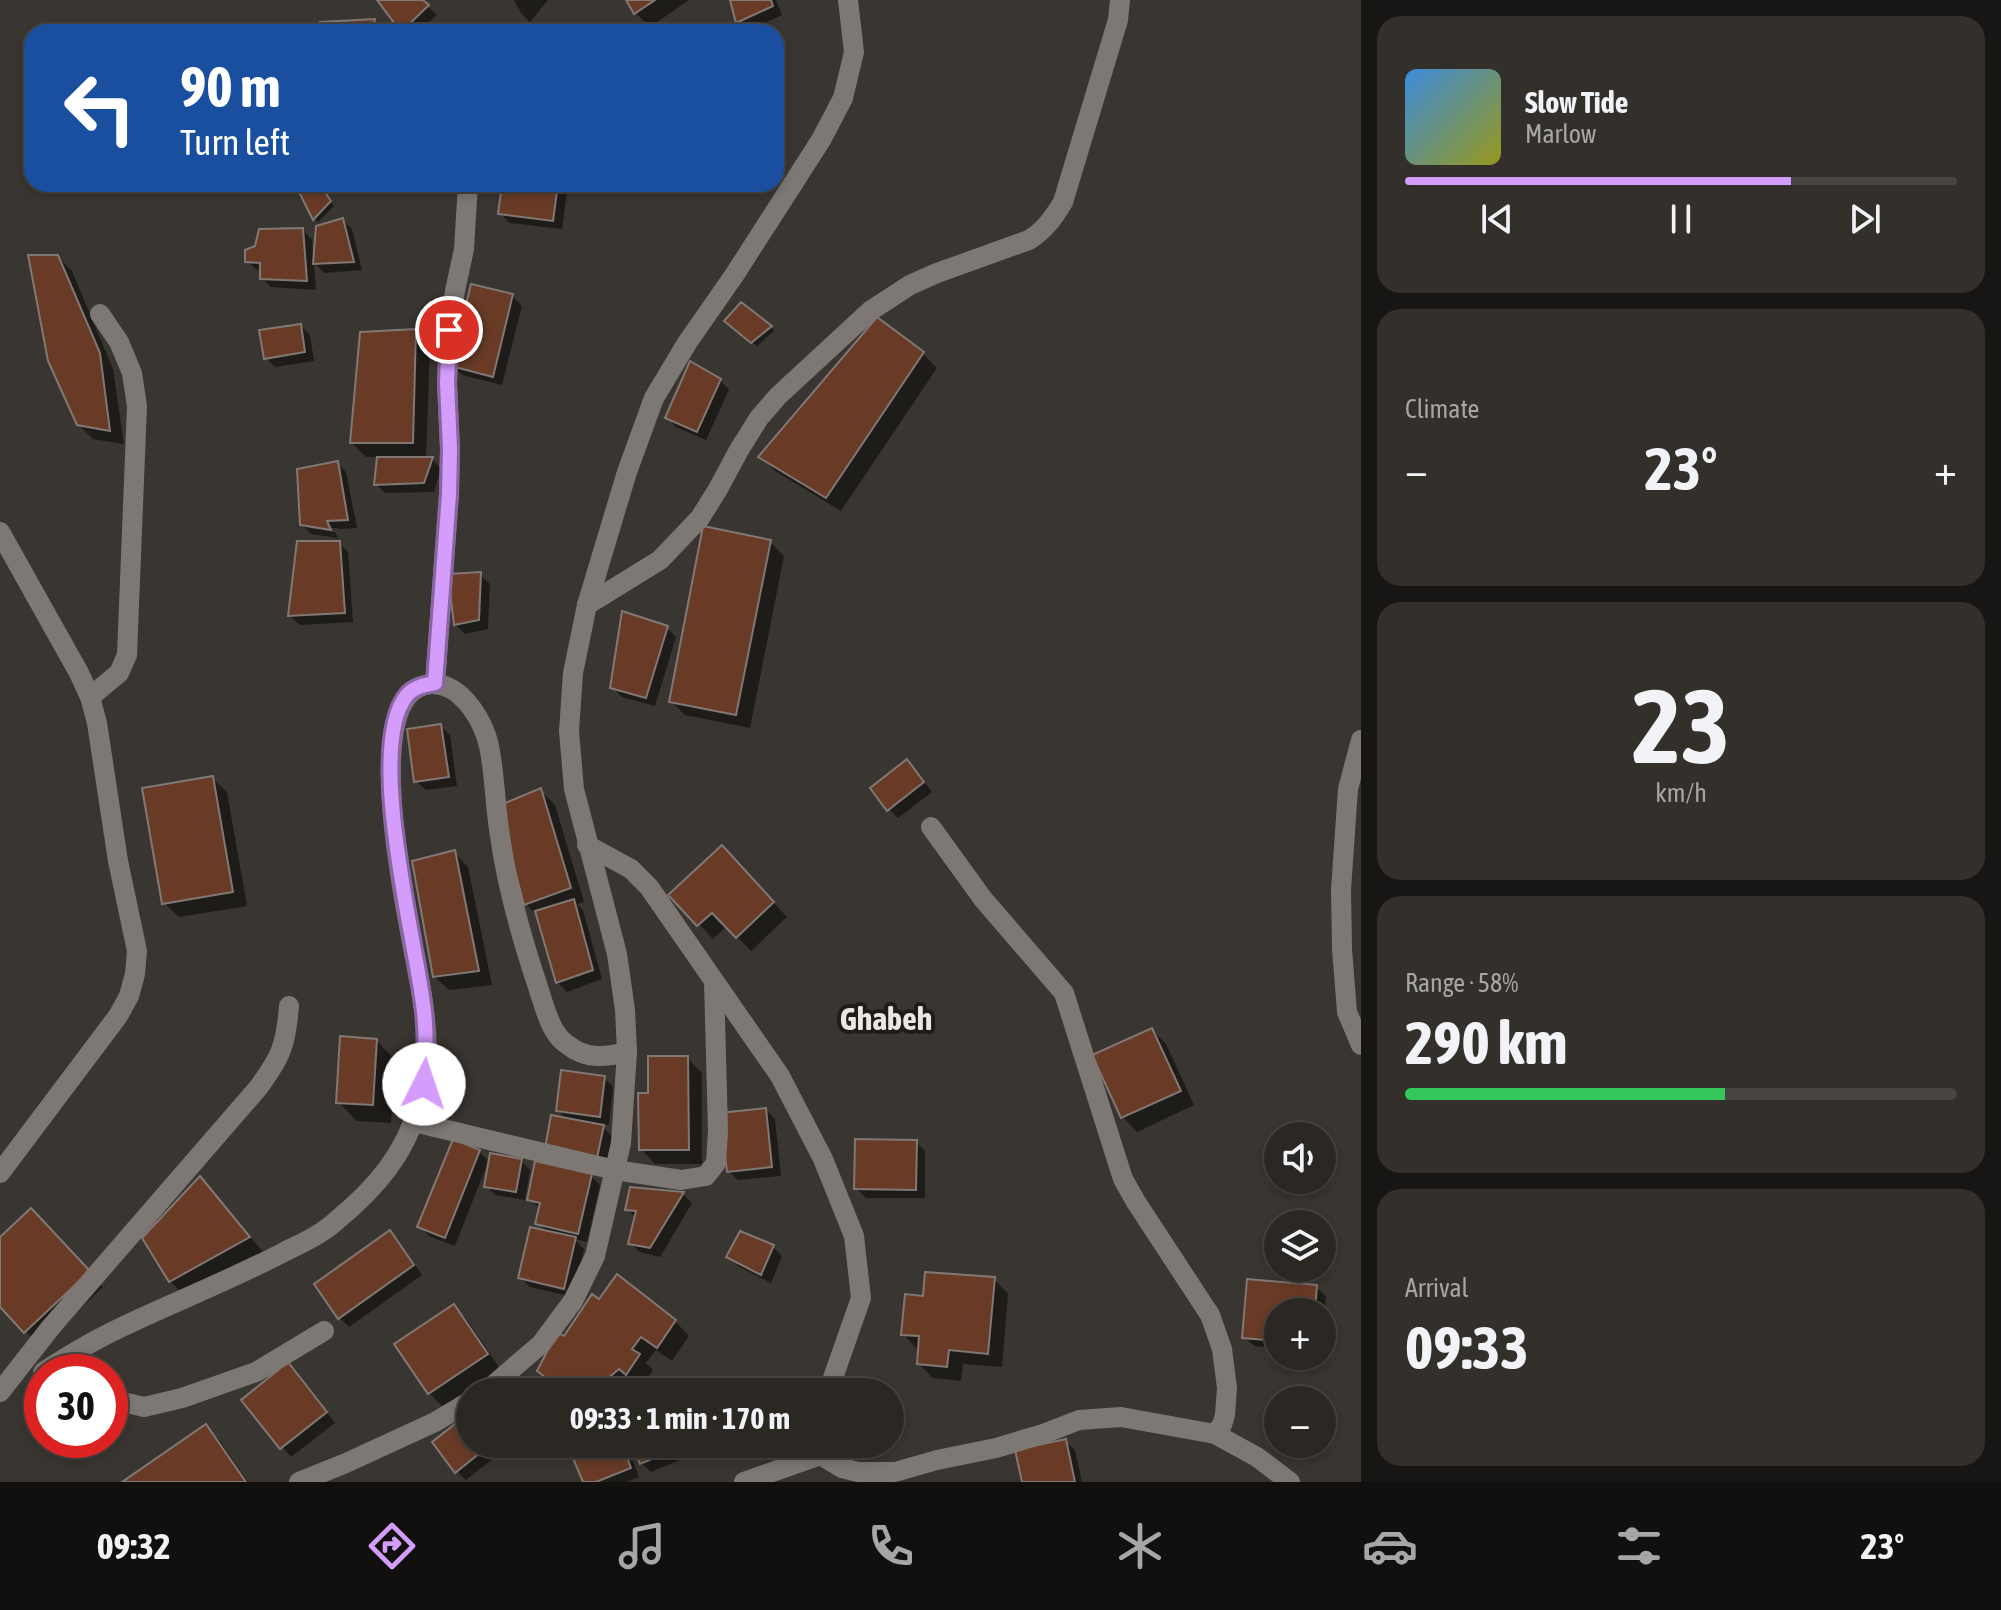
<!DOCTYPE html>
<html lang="en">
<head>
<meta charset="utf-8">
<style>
	body { margin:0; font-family:"Asap Condensed",sans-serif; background:#33302c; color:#f1f3f6; height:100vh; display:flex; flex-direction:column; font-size:30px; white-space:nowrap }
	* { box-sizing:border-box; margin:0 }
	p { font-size:26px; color:#a6a6a6 }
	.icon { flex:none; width:44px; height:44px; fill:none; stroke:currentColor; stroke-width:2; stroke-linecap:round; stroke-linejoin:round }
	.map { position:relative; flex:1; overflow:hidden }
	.sheet { display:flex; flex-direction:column; gap:16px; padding:16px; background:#181614; width:640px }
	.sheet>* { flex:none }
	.hud { position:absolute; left:24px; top:24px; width:760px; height:168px; border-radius:24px; box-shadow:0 4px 12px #0003,0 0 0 2px #474441; background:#1a4fa0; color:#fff; overflow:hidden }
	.tools { position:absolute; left:1264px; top:1122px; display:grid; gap:16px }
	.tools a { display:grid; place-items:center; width:72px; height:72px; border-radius:50%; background:#2b2824; box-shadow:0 4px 12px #0003,0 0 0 2px #474441; font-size:40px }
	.speed { position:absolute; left:24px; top:1354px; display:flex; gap:16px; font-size:40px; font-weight:700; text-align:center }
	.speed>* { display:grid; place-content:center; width:104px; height:104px; border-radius:50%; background:#2b2824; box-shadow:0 4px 12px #0003,0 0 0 2px #474441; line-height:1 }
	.speed .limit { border:12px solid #d22; background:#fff; color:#111 }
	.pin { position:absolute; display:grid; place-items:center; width:68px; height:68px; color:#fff; margin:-34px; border:4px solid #fff; border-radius:50%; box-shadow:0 2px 8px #0007 }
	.me { position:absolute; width:88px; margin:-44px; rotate:4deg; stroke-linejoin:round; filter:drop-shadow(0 0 6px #0008) }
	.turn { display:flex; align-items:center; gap:28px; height:168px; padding:0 24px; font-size:36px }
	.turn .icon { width:104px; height:104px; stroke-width:2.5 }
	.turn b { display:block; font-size:56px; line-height:68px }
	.big { font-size:60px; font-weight:700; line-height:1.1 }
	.sheet .card { flex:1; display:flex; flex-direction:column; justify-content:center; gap:12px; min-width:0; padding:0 28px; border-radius:24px; background:#33302c }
	.sheet .dial { align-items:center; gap:0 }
	.dial b { font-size:104px; line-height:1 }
	.song { display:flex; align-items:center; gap:24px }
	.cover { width:96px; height:96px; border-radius:12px; background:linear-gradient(135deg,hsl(210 70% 55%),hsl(60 70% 35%)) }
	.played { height:8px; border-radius:4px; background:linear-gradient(90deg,#d49cfb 70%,#474441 70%) }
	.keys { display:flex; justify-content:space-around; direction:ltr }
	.heat { display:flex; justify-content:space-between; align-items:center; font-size:44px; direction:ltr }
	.charge { height:12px; border-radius:6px; background:linear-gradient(90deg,#34c759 58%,#474441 0) }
	.trip { position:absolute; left:456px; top:1378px; width:448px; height:80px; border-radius:40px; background:#2b2824; box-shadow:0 4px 12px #0003,0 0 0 2px #474441; font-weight:700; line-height:80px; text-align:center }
	.tabs { display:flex; height:128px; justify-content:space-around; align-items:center; background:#11100e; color:#a6a6a6 }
	.tabs .icon { width:56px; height:56px }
	.tabs .on { color:#d49cfb }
	.tabs b { font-size:36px; color:#f1f3f6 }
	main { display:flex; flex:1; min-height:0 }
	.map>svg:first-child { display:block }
</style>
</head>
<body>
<main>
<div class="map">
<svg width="1361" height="1482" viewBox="0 0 1361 1482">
	<rect width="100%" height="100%" fill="#393530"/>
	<g fill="#0007">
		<path d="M380,0H420L437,15L419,32H404Z"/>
		<path d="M514,0H548L530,22L521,13Z"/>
		<path d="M628,0H689L650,27L636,13Z"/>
		<path d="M732,0H776L782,15L747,31L738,22Z"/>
		<path d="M374,21L383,30V32H322Z"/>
		<path d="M297,184H317L334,206L318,222L314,218Z"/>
		<path d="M504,184H568L562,229L510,223L500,213Z"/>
		<path d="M342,220L352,229L362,270L324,273L314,262L316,290L271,287L262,278V271L257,270L247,261L303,230L312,240L313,255H316Z"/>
		<path d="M58,257L72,271L113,369L124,444L93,439L78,424Z"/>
		<path d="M512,296L522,306L502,385L462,375L453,366Z"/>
		<path d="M731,324L771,327L774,331L757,346Z"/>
		<path d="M301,326L310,335L314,361L275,367L266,358Z"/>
		<path d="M416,331L430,345L426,459H432L441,468L434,492L385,493L376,484L379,457H366L352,443Z"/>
		<path d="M922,353L937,368L841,511L775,471L761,457Z"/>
		<path d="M720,380L729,390L706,440L676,427L667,417Z"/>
		<path d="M337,463L346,472L357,528L341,529L308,524V528L335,532L338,538L311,534L302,524Z"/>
		<path d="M770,542L784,556L750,728L685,715L671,701Z"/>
		<path d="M339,543L348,552L353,622L300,625L290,616Z"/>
		<path d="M480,575L490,584L488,629L465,634L456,625Z"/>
		<path d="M667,628L676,637L655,706L622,697L612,687Z"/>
		<path d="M440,726L450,735L457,786L426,790L416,781Z"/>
		<path d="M916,771L932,792L898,818L889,809Z"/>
		<path d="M212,778L227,792L247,906L179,917L164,903Z"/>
		<path d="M541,791L555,805L584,902L577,904L583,910L602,979L567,992L557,982L539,917L526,904Z"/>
		<path d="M454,852L468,867L492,985L449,990L434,976Z"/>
		<path d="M736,862L787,917L751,951L727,926L713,939L671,895Z"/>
		<path d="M1152,1030L1166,1044L1194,1105L1137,1132L1123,1117L1095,1056Z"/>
		<path d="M376,1040L395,1060L391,1123L357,1121L338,1102Z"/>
		<path d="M687,1058L702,1073V1164H655L641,1149L650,1095Z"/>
		<path d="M604,1078L613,1087L609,1125L599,1124L612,1136L606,1166L556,1157L568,1121L558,1110Z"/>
		<path d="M766,1110L775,1119L781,1176L738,1180L728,1171Z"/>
		<path d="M454,1141L479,1152L490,1162L521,1161L530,1170L525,1200L496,1195L486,1186L490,1163L488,1162L455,1246L429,1236L420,1226Z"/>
		<path d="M916,1142L925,1151V1198H866L856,1188Z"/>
		<path d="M591,1176L600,1185L587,1242L574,1239L584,1249L573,1297L530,1287L520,1277L547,1232L538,1223L541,1209L529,1199Z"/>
		<path d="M200,1178L214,1193L263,1252L185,1296L170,1281Z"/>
		<path d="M632,1189L683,1194L692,1203L660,1257L640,1252L630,1243L636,1218L627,1209Z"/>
		<path d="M45,1225L103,1287L40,1346L0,1304V1240Z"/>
		<path d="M390,1233L399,1242L422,1275L349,1327L339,1317Z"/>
		<path d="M773,1247L782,1256L771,1283L738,1266L728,1256Z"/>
		<path d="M994,1279L1008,1294L1002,1367L963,1364L961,1381L933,1378L919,1364L920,1349H917L903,1334L925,1298Z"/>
		<path d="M1249,1281L1316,1287L1326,1296L1322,1338V1312H1278V1348L1254,1346L1244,1337Z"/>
		<path d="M600,1302L675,1321L689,1336L672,1361L656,1350L646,1363L653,1370L641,1388L635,1382L623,1392H550L551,1383L539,1371L564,1339Z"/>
		<path d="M454,1306L468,1321L500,1369L443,1407L429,1393Z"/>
		<path d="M297,1374L335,1423L291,1457L244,1400Z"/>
		<path d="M731,1379L741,1392H699Z"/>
		<path d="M509,1383L518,1392H498Z"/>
		<path d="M470,1414V1444H512L466,1480L457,1471Z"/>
		<path d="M206,1426L220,1441L248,1482H125Z"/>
		<path d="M1065,1441L1075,1450L1082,1482H1025Z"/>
		<path d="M579,1444H626L639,1477L627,1482H585Z"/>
		<path d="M634,1444H687L692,1455L651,1472L642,1463Z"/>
		<path d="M698,1444H713L703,1448Z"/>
	</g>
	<g fill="#693b27" stroke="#807875" stroke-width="2">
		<path d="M377,0H423L429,5L401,32Z"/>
		<path d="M626,0H655L634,14Z"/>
		<path d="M730,0H771L773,6L736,23Z"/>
		<path d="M375,19L372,32H320V22Z"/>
		<path d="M295,184H319L331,201L313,220Z"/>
		<path d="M502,184H558L553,221L498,214Z"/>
		<path d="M343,218L354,262L313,264L316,226Z"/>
		<path d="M303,228L307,281L260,279V263L245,262V250L255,246L259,229Z"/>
		<path d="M28,255H58L100,353L110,431L77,425L48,361Z"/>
		<path d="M471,284L513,294L493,377L451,366Z"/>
		<path d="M741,302L772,326L751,343L724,321Z"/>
		<path d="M877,317L924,352L826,498L758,457Z"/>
		<path d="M301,324L305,352L264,359L259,330Z"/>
		<path d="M416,329L413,443H350L360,332Z"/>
		<path d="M690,361L721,379L697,432L665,418Z"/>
		<path d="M377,457H433L424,483L374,485Z"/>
		<path d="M338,461L348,520L327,521L331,530L300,525L297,469Z"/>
		<path d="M703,526L771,540L736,715L669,702Z"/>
		<path d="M297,541H340L345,613L288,616Z"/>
		<path d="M481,572L479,620L454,625L448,574Z"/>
		<path d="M622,611L668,626L646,698L610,688Z"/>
		<path d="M441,724L449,777L414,782L407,729Z"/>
		<path d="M907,759L924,782L887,811L870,788Z"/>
		<path d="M213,776L233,892L162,904L142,788Z"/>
		<path d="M541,788L571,888L524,905L498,806Z"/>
		<path d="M722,845L774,902L736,938L712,913L697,926L668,895Z"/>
		<path d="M455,850L479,971L433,977L412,861Z"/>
		<path d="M574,899L593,970L556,983L535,911Z"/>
		<path d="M1152,1028L1181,1091L1121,1118L1092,1055Z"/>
		<path d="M340,1036L377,1039L373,1105L336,1103Z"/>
		<path d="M648,1056H688L689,1150H639L638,1093H648Z"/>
		<path d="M561,1070L605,1076L600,1117L556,1111Z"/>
		<path d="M766,1108L772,1167L727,1172L720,1113Z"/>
		<path d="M551,1115L604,1125L597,1158L545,1148Z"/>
		<path d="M453,1139L480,1150L445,1238L417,1227Z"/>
		<path d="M855,1139L917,1140L916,1190L854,1189Z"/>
		<path d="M490,1153L522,1159L516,1192L484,1187Z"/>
		<path d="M535,1161L592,1174L578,1234L535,1224L540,1203L527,1200Z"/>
		<path d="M200,1176L250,1237L169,1282L142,1238Z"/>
		<path d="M630,1187L684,1192L650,1248L628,1244L636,1211L625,1210Z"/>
		<path d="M31,1208L90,1271L24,1333L0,1307V1237Z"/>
		<path d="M530,1227L576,1237L564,1289L518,1278Z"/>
		<path d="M390,1230L414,1265L338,1319L314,1284Z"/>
		<path d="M740,1231L774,1245L761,1275L726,1257Z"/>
		<path d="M925,1272L995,1277L988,1354L949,1350L947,1367L917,1364L919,1336L901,1335L905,1294L923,1296Z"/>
		<path d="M617,1274L676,1320L657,1348L641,1337L632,1349L640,1354L626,1375L619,1369L592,1392H548L545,1390L550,1381L537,1371L557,1332L564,1336L592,1294L599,1299Z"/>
		<path d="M1247,1279L1317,1285L1315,1312H1278V1341L1242,1338Z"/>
		<path d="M454,1304L488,1354L428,1394L394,1344Z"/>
		<path d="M288,1362L327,1412L280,1449L241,1400Z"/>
		<path d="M731,1377L737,1392H694Z"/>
		<path d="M470,1412V1444H491L455,1473L432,1442Z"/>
		<path d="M206,1424L246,1482H122Z"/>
		<path d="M1066,1439L1075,1482H1022L1015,1450Z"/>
		<path d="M574,1444H622L631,1468L596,1482H583L568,1446Z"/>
		<path d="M632,1444H683L684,1446L640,1464Z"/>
	</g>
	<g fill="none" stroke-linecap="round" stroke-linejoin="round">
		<g stroke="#7d7873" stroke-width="20">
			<path d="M0,532L79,673L90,697L97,723L118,861L137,951L135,974L129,996L118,1016L0,1173"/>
			<path d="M587,605L660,560L700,518L718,489L739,450L759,418L778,396L870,311L910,285L937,273L1029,240C1045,230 1054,217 1063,202L1118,20L1120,0"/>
			<path d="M435,683L449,494L450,449L447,383L449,330L455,291L464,249L468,184"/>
			<path d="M90,697L119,673L127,655L137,406L132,373L119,342L100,314"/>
			<path d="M1361,740L1348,789L1341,890L1342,949L1347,1012L1361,1045"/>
			<path d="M931,827L983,899L1064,993L1123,1179L1136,1202L1210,1315L1215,1329L1222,1349L1227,1388L1225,1415L1222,1425L1215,1434"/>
			<path d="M587,845L631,869L649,887L780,1076L823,1159L854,1236L861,1298L828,1392"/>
			<path d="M414,1122L615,1170L681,1180L706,1176L716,1163L718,1131L714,981"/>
			<path d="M43,1372C69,1355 94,1340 122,1327C176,1301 233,1279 286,1251C298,1245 312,1239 323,1231C333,1225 341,1216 350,1209C389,1174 413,1139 423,1086C429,1059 427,1030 423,1003C416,950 353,702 425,685C457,677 483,718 489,746C495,775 495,806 500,836C507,886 521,936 537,984C542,999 546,1016 554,1030C557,1035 563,1042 568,1045C586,1060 607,1057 627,1052"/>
			<path d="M0,1392L51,1327L258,1088C281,1057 286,1045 289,1006"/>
			<path d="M485,1392L541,1344L573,1301L595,1256L621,1143L627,1052L625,1010L617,954L574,789L569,731L573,673L587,605L627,472L654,398L687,343L735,274L821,140L843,98L854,52L848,0"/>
			<path d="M110,1399L144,1407L182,1398L256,1372L324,1331"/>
			<path d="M822,1444L823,1454L827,1459L842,1468L858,1472H895L937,1460L996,1448L1043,1434L1079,1420L1121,1417L1215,1434L1257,1457L1290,1482"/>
			<path d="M299,1482L346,1463L435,1422L470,1401"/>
			<path d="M744,1482L823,1454"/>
		</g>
	</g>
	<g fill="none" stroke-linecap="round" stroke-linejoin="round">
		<defs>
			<path id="route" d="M424,1084C426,1057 427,1031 423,1004C415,938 365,746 407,695C414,687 424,685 435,683L449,494L450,449L447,383L449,330"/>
		</defs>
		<use href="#route" stroke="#8a65a3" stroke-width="20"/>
		<use href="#route" stroke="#d49cfb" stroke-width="14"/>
	</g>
	<g text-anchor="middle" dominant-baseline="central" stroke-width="8" stroke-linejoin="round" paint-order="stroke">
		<g font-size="32" font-weight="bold" fill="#eae7e4" stroke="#1f1d1b">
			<text x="886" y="1018">Ghabeh</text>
		</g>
	</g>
</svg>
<div class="tools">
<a><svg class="icon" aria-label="sound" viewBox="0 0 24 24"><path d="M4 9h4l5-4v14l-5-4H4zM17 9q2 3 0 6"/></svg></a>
<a><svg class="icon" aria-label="layers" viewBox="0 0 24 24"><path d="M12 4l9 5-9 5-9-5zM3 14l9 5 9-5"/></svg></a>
<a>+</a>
<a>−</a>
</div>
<div class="speed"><div class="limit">30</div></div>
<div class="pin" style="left:449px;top:330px;background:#d93025"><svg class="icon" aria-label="arrive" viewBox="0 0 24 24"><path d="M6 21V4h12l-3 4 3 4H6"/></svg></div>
<svg class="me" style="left:424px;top:1084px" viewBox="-20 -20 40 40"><circle r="19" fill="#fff"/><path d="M0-13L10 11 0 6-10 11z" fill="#d49cfb"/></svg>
<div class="trip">09:33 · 1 min · 170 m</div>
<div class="hud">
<div class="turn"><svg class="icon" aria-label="left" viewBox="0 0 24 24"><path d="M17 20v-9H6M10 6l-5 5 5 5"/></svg><div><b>90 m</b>Turn left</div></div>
</div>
</div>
<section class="sheet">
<div class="card">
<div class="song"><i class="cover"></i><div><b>Slow Tide</b><p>Marlow</p></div></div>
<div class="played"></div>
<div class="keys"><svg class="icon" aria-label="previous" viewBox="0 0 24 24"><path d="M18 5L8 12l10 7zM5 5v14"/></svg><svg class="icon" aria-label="pause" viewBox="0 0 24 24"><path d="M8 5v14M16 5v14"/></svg><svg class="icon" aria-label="next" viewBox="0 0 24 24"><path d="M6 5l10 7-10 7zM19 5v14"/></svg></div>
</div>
<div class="card"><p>Climate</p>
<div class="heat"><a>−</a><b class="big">23°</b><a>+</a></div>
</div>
<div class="card dial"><b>23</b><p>km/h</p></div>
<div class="card"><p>Range · 58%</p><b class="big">290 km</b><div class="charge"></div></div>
<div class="card"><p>Arrival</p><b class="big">09:33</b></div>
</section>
</main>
<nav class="tabs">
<b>09:32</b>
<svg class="icon on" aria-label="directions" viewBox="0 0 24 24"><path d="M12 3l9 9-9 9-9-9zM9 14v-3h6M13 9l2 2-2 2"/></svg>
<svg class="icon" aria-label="music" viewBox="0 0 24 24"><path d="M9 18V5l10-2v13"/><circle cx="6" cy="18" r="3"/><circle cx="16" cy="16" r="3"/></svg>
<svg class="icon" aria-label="phone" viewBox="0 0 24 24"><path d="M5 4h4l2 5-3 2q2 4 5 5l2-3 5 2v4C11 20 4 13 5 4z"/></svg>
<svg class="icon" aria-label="climate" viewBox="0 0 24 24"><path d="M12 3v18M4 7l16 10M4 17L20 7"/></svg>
<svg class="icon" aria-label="car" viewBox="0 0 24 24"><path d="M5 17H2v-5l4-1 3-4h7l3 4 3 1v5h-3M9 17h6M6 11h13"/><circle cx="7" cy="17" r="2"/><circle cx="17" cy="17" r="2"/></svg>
<svg class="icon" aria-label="filters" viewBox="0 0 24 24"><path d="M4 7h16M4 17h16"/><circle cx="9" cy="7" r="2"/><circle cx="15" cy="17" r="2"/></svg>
<b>23°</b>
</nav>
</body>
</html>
